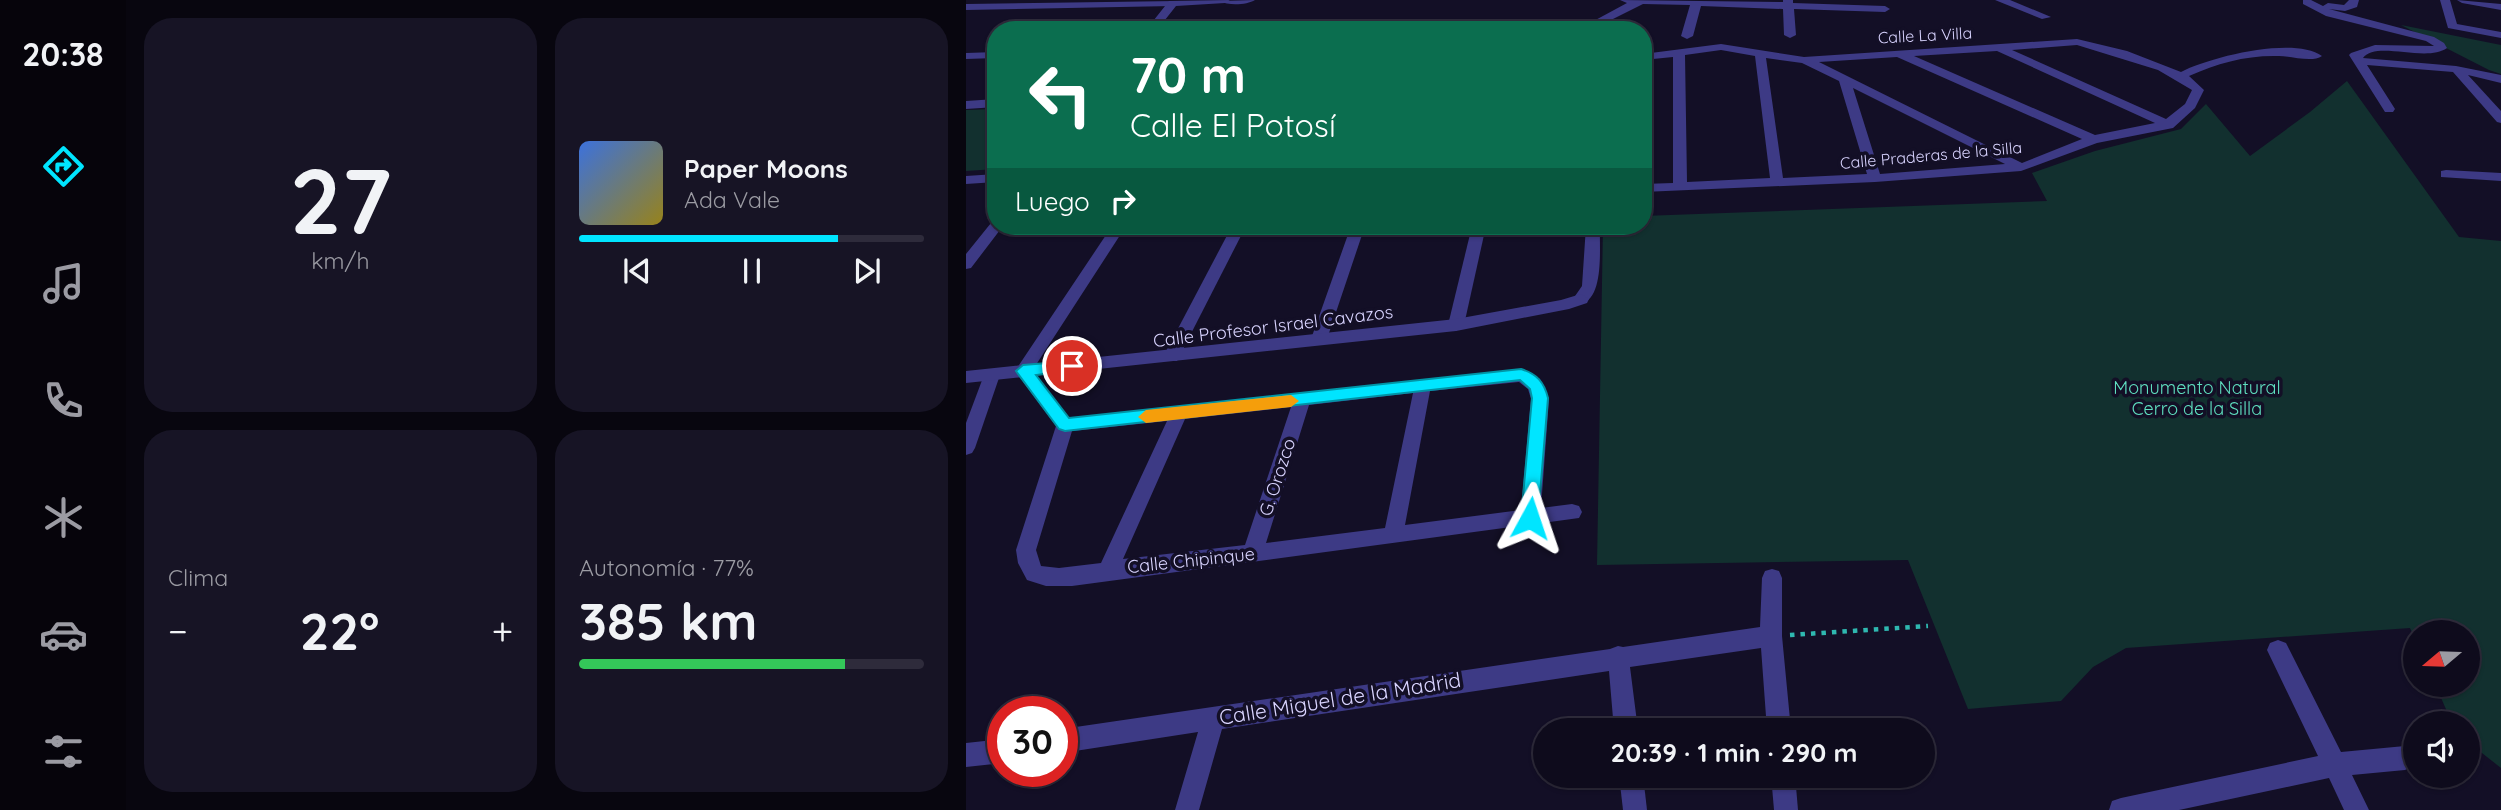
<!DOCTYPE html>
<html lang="es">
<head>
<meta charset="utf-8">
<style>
	body { margin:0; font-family:Quicksand,sans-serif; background:#171425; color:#f1f3f6; height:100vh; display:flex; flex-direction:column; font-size:26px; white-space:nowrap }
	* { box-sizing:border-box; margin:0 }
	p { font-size:23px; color:#9b9ba3 }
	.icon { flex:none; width:38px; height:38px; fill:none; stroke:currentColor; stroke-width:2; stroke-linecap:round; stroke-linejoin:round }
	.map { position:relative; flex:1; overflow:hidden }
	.drawer { display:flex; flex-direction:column; gap:18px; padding:18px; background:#08060f; width:840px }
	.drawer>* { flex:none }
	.top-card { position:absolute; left:21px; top:21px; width:665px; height:214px; border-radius:28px; box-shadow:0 2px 5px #0004,0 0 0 2px #2e2b3b; background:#0b6e4f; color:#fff; overflow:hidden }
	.needle { width:46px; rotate:251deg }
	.buttons { position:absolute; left:1437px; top:620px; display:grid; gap:14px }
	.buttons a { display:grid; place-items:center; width:77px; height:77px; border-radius:50%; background:#0e0b1c; box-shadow:0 2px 5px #0004,0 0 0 2px #2e2b3b; font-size:35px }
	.speed { position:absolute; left:21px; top:696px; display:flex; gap:14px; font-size:35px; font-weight:700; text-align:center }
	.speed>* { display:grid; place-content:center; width:91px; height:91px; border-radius:50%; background:#0e0b1c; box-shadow:0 2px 5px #0004,0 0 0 2px #2e2b3b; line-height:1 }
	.speed .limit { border:10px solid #d22; background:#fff; color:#111 }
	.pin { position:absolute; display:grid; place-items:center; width:60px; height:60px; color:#fff; margin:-30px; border:4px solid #fff; border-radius:50%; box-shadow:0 2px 7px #0007 }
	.me { position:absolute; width:77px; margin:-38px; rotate:5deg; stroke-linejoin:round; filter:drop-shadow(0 0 5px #0008) }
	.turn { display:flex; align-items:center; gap:24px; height:147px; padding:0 28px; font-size:32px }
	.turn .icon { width:91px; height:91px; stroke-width:2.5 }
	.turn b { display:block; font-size:49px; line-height:60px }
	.then { display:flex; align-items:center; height:66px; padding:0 28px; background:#0003; gap:14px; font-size:26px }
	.big { font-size:52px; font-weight:700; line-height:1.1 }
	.drawer .widget { flex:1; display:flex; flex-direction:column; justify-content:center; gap:10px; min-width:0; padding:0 24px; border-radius:28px; background:#171425 }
	.drawer .dial { align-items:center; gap:0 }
	.dial b { font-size:91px; line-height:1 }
	.song { display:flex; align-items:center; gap:21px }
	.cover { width:84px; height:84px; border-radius:10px; background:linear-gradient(135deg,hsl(220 70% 55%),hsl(50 70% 35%)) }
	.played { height:7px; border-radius:4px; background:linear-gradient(90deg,#00e5ff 75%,#2e2b3b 75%) }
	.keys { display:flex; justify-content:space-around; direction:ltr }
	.heat { display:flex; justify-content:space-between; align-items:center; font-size:38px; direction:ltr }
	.charge { height:10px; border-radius:5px; background:linear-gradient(90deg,#34c759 77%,#2e2b3b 0) }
	.drawer .tiles { flex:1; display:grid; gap:18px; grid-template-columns:repeat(2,1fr) }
	.trip { position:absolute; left:567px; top:718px; width:402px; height:70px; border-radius:35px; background:#0e0b1c; box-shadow:0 2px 5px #0004,0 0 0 2px #2e2b3b; font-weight:700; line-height:70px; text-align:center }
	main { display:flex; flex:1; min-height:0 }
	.tab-bar { display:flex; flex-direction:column; width:126px; justify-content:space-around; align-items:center; background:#06040b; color:#9b9ba3 }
	.tab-bar .icon { width:49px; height:49px }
	.tab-bar .active { color:#00e5ff }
	.tab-bar b { font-size:32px; color:#f1f3f6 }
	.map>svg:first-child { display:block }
</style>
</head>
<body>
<main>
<nav class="tab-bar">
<b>20:38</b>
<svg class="icon active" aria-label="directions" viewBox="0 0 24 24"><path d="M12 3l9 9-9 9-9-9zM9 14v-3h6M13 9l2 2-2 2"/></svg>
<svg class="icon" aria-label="music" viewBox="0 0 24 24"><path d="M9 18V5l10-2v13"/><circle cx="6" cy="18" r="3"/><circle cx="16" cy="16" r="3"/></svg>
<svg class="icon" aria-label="phone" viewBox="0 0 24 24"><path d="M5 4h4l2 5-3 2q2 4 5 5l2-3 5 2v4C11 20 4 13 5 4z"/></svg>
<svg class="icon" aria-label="climate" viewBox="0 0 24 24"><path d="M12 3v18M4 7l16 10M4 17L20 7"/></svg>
<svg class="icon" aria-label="car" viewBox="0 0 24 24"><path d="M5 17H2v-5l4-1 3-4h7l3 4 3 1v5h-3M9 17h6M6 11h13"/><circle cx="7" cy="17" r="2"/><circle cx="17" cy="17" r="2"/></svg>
<svg class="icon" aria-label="filters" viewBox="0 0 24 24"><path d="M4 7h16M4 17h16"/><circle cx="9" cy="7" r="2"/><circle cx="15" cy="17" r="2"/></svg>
</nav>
<section class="drawer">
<div class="tiles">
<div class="widget dial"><b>27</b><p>km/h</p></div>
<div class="widget">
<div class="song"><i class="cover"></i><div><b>Paper Moons</b><p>Ada Vale</p></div></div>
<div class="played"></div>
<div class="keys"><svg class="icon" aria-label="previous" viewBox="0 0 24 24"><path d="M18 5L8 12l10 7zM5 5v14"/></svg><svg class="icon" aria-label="pause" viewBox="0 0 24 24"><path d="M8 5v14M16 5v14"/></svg><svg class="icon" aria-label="next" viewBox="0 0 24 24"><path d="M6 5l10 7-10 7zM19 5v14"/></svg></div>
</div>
<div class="widget"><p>Clima</p>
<div class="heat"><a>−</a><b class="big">22°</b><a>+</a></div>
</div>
<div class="widget"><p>Autonomía · 77%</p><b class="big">385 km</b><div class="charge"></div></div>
</div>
</section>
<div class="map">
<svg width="1535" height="810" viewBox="0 0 1535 810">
	<rect width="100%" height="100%" fill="#130f26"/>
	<g fill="#12302f">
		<path d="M1435,25L1535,45V74L1523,70Z"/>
		<path d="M1381,81L1493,237L1535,241V768L1502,742V723H1486L1469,684H1502V632H1449V639L1444,628L1160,648L1127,667L1095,701L1002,709L942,560L631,565L637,226H677V216L1081,201L1066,173L1129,151L1215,129L1240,104L1284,156L1344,112Z"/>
		<path d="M30,109V169L0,171V110Z"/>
	</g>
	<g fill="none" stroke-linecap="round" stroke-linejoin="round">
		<path stroke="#2fb8b0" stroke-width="4.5" stroke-dasharray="4.5 6" stroke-linecap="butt" d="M824,635L962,626"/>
		<g fill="#3d3a85" fill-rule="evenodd">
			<path d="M289,0C281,5 262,6 254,1Z"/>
			<path d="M654,0L817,2V0H827V3L919,6L924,9L919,12L828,9L830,35L824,38L818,35L817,9L735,6L727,36L721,39L715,36L724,5L677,4L625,30H611L661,3Z"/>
			<path d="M1029,0H1044L1085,17L1076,19Z"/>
			<path d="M1337,0H1345L1357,6L1362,3L1378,5L1383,0H1393L1391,7L1379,11L1363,9L1468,37L1478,43L1481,48C1460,63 1410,40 1397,58L1490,66L1535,75V83L1502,75L1535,111V123L1531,122L1487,72L1401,65L1429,109L1427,112H1419L1383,55L1385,53L1409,45L1468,46L1460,41L1360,16L1337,4Z"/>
			<path d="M1474,0H1484L1491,24L1535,32V38L1482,28Z"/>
			<path d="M1491,0L1535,4V10L1496,3Z"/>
			<path d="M211,1V5L207,6L0,10V4Z"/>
			<path d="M1111,39L1161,51L1215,72C1244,57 1328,36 1356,56C1346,63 1326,56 1313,56C1281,55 1252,63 1223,76L1238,90L1229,108L1207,128L1131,143L1055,171L909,182L677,192V184L707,183V57L677,60V54L755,44L838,57ZM1111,45L1192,70L1226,90L1219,104L1200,119L1046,50ZM755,50L789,56L804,178L721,182L719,55ZM1031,51L1189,123L1129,135L948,56ZM931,57L1116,139L1056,163L853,62ZM800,58L836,63L873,81L901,174L817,178ZM887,88L1039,164L914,174Z"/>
			<path d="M30,52V58L0,59V53Z"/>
			<path d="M30,99V107L0,109V101Z"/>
			<path d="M1480,170L1535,173V181L1475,177V171Z"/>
			<path d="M30,174V182L0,184V176Z"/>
			<path d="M146,226H160L66,371L103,418L555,369L574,379L583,399L575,508L606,504L613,506L616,512L613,518L106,586H80L61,580L52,563L50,550L90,426L49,371ZM553,382L562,389L565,399L555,510L439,525L464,391ZM447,393L419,528L300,543L343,405ZM325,407L279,545L157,559L219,419ZM201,421L135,563L93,568L75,566L70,550L106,431Z"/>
			<path d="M266,226H280L211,361H199L197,357Z"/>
			<path d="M385,226H399L361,339L353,345L345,339Z"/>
			<path d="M506,226H520L498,325L490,331L482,325Z"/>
			<path d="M620,226H634C633,246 639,298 615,304L607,299L616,286Z"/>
			<path d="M26,369L34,375L9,448L6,453L0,455V423L18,375Z"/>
			<path d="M806,569L813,571L816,578V636L825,730H801L795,648L664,667L672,730H648L643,671L256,729L233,810H209L232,732L96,753V729L644,649L652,646L657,647L794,627L796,578L799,571Z"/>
			<path d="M1312,640L1320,643L1375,752L1439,746L1447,750V766L1439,770L1386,775L1403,810H1378L1363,778L1213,810H1143L1146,801L1155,798L1352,756L1301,650L1304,643Z"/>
			<path d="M37,739V763L0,767V743Z"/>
			<path d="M653,775H677L681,810H657Z"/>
			<path d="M805,775H829L832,810H808Z"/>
		</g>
		<g fill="#3d3a85" fill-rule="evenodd">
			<path d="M264,0L259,3L210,6L191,30H180L203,1Z"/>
			<path d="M30,222V226H37L5,268L0,269V254L25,223Z"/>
			<path d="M615,294L623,299L621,303L603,309L490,331L0,383V371L490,319L595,300Z"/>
		</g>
	</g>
	<path fill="#00e5ff" stroke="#0095a6" stroke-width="2" d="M106,361L112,362L114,366L112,370L70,375L103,418L555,369C571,374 578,382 582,398L572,518L570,523L564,525L557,523L555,518L566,398L564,389L554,380L99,431L93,429L50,371L57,365Z"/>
	<path fill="#f59e0b" d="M325,395L333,401L325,407L180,423L172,417L180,410Z"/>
	<g text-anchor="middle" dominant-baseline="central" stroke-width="7" stroke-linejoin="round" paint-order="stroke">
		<g font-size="16" fill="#d9d4ff" stroke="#130f26">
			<text transform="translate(959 35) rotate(-3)">Calle La Villa</text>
			<text transform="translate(965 155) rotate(-5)">Calle Praderas de la Silla</text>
		</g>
		<g font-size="18" fill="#d9d4ff" stroke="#130f26">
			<text transform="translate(307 326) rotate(-7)">Calle Profesor Israel Cavazos</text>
			<text transform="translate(311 477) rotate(-72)">G. Orozco</text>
			<text transform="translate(225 560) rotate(-6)">Calle Chipinque</text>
		</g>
		<g font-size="18" fill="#5fe0c0" stroke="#130f26">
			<text x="1231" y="387">Monumento Natural<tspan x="1231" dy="21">Cerro de la Silla</tspan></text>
		</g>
		<g font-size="21" fill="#d9d4ff" stroke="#130f26">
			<text transform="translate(374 698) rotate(-9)">Calle Miguel de la Madrid</text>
		</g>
	</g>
</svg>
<div class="buttons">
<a><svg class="needle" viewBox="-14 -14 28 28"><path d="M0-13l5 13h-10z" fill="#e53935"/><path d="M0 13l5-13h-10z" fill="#9b9ba3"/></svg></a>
<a><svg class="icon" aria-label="sound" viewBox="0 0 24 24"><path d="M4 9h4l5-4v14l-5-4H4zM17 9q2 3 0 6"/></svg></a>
</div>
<div class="speed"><div class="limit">30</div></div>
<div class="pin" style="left:106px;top:366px;background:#d93025"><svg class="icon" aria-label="arrive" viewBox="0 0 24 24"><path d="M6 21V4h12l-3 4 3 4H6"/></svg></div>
<svg class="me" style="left:564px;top:518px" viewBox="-20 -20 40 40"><path d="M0-17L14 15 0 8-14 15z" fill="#00e5ff" stroke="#fff" stroke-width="4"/></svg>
<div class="trip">20:39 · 1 min · 290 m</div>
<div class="top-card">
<div class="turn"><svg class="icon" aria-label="left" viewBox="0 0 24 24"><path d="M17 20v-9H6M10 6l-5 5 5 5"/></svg><div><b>70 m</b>Calle El Potosí</div></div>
<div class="then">Luego<svg class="icon" aria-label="right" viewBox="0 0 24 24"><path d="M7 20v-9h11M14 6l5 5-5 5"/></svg></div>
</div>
</div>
</main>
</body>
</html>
